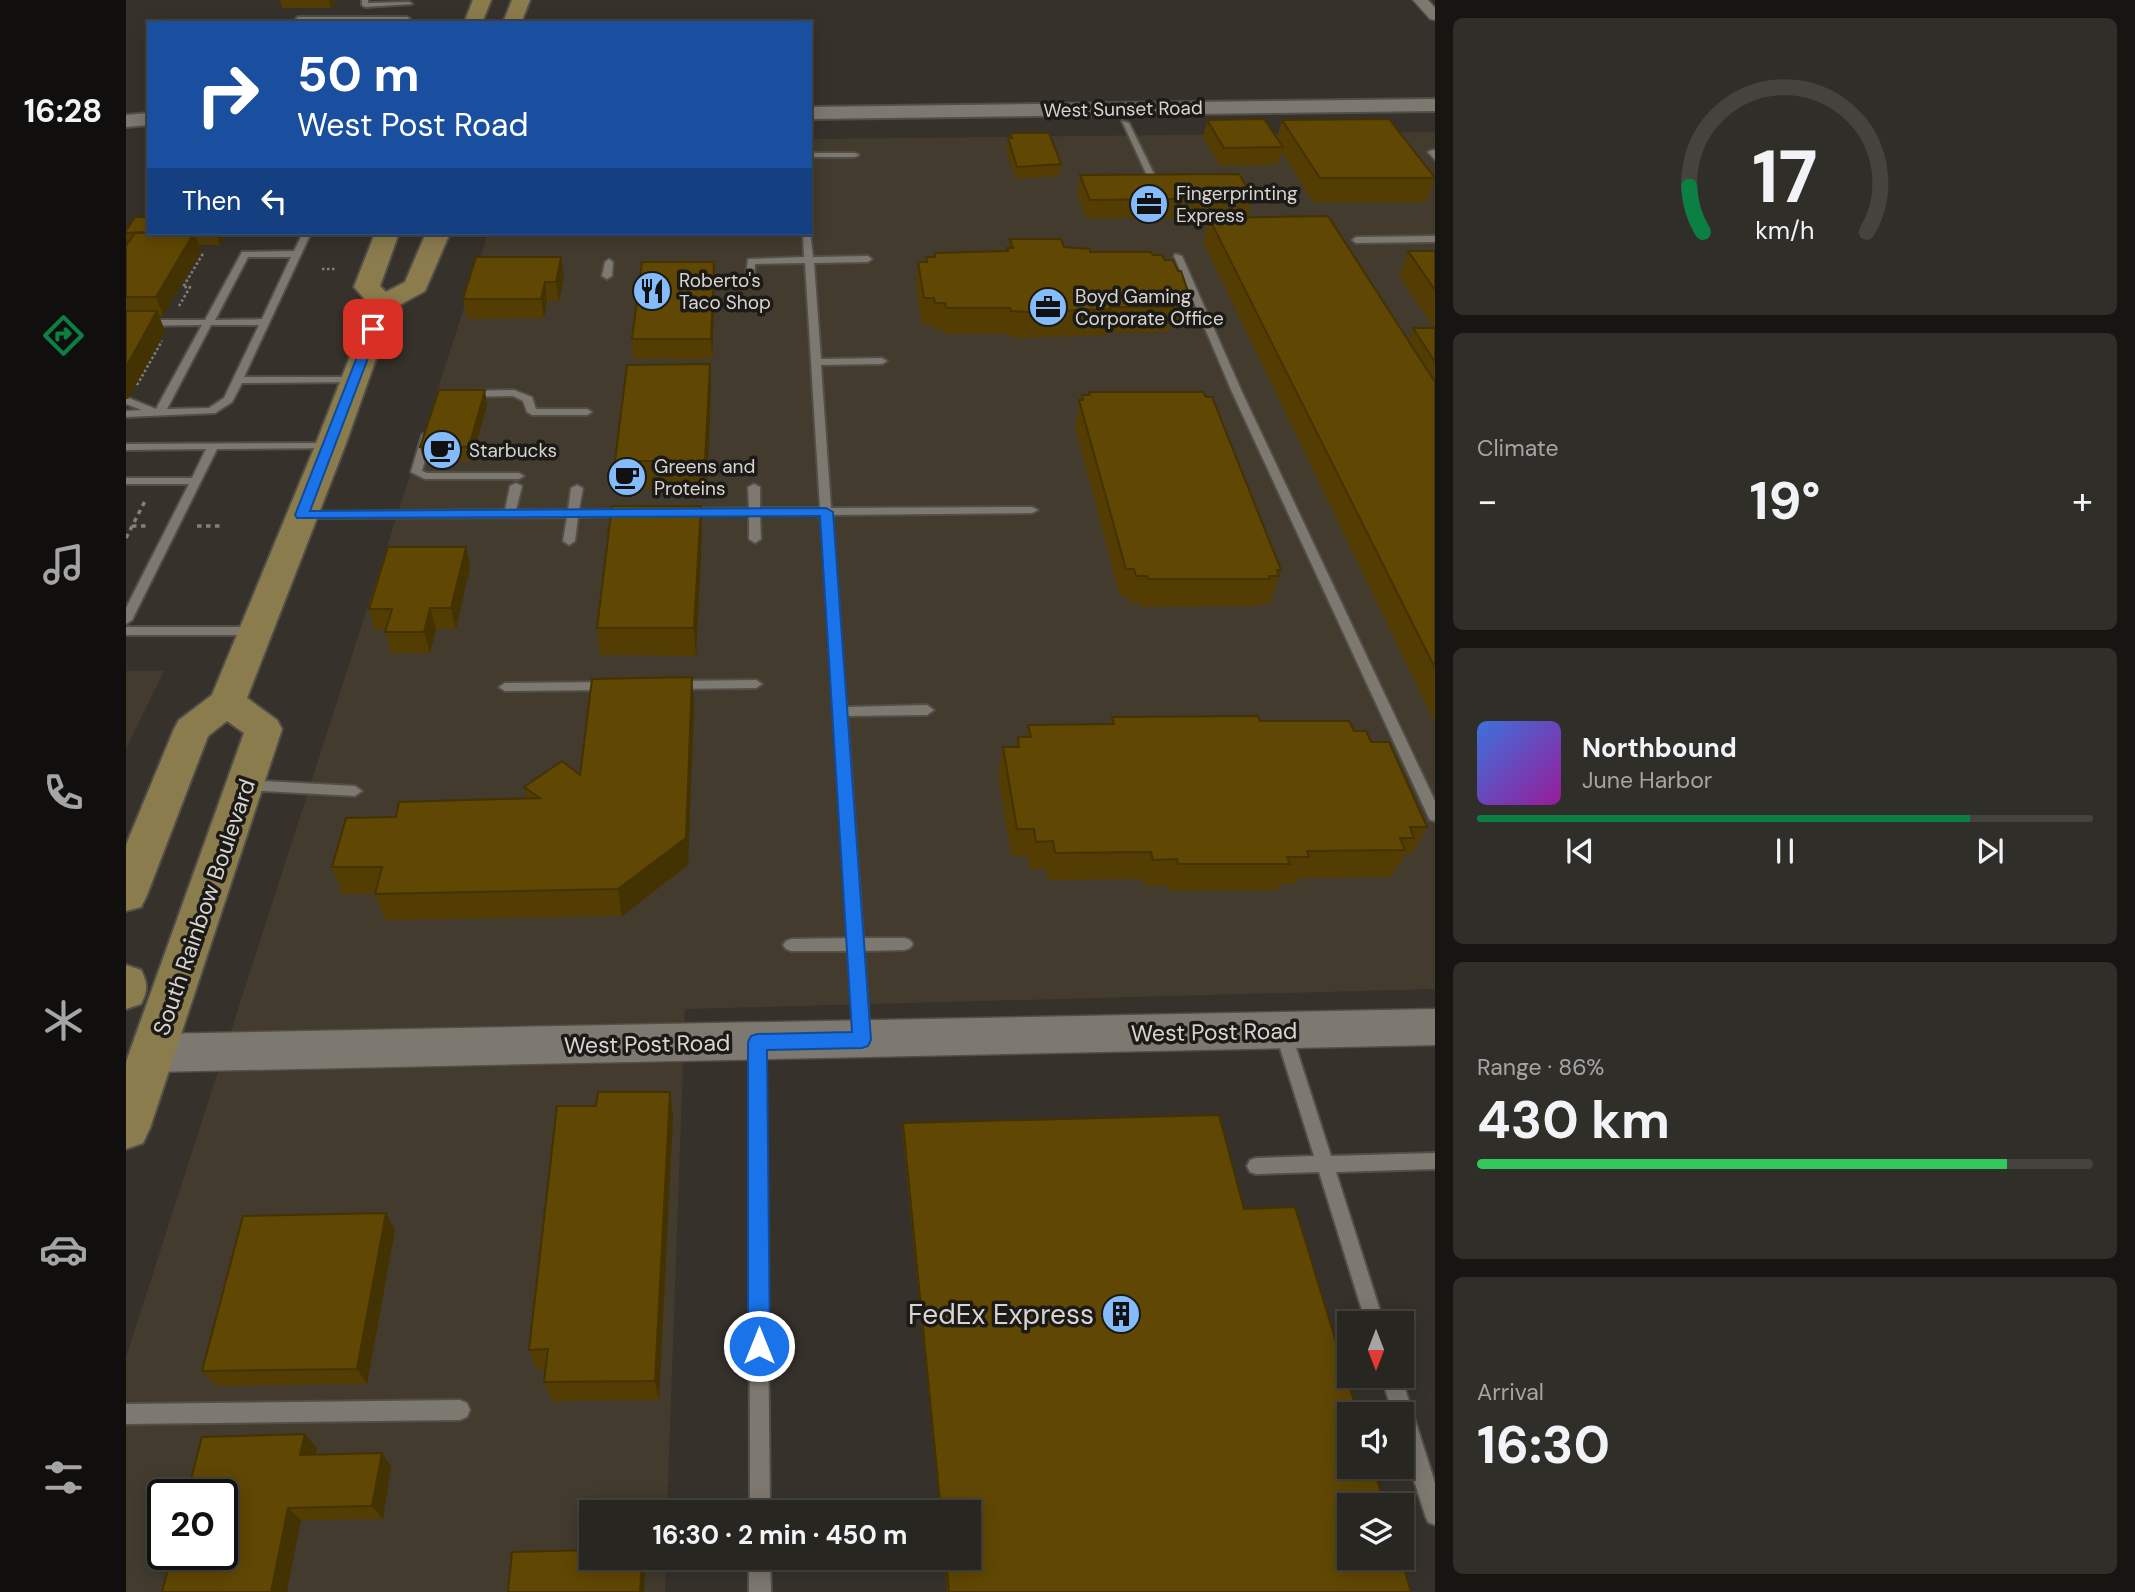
<!DOCTYPE html>
<html lang="en">
<head>
<meta charset="utf-8">
<style>
	body { margin:0; font-family:"DM Sans",sans-serif; background:#302e29; color:#f1f3f6; height:100vh; display:flex; flex-direction:column; font-size:26px; white-space:nowrap }
	* { box-sizing:border-box; margin:0 }
	p { font-size:23px; color:#a5a5a5 }
	.icon { flex:none; width:38px; height:38px; fill:none; stroke:currentColor; stroke-width:2; stroke-linecap:round; stroke-linejoin:round }
	.map { position:relative; flex:1; overflow:hidden }
	.panel { display:flex; flex-direction:column; gap:18px; padding:18px; background:#161512; width:700px }
	.panel>* { flex:none }
	.banner { position:absolute; left:21px; top:21px; width:665px; height:214px; border-radius:0px; box-shadow:0 4px 18px #0003,0 0 0 2px #44433e; background:#1a4fa0; color:#fff; overflow:hidden }
	.needle { width:46px; rotate:180deg }
	.controls { position:absolute; left:1211px; top:1311px; display:grid; gap:14px }
	.controls a { display:grid; place-items:center; width:77px; height:77px; border-radius:0px; background:#282620; box-shadow:0 4px 18px #0003,0 0 0 2px #44433e; font-size:35px }
	.speed { position:absolute; left:21px; top:1479px; display:flex; gap:14px; font-size:35px; font-weight:700; text-align:center }
	.speed>* { display:grid; place-content:center; width:91px; height:91px; border-radius:50%; background:#282620; box-shadow:0 4px 18px #0003,0 0 0 2px #44433e; line-height:1 }
	.speed .limit { border:4px solid #111; border-radius:10px; background:#fff; color:#111 }
	.pin { position:absolute; display:grid; place-items:center; width:60px; height:60px; color:#fff; margin:-30px; border-radius:14px; box-shadow:0 4px 10px #0006 }
	.me { position:absolute; width:77px; margin:-38px; rotate:0deg; stroke-linejoin:round; filter:drop-shadow(0 0 5px #0008) }
	.turn { display:flex; align-items:center; gap:24px; height:147px; padding:0 35px; font-size:32px }
	.turn .icon { width:91px; height:91px; stroke-width:2.5 }
	.turn b { display:block; font-size:49px; line-height:60px }
	.then { display:flex; align-items:center; height:66px; padding:0 35px; background:#0003; gap:14px; font-size:26px }
	.big { font-size:52px; font-weight:700; line-height:1.1 }
	.panel .tile { flex:1; display:flex; flex-direction:column; justify-content:center; gap:10px; min-width:0; padding:0 24px; border-radius:10px; background:#302e29 }
	.panel .dial { align-items:center; gap:0 }
	.dial svg { height:182px; overflow:visible; fill:none; stroke:#44433e; stroke-width:7; stroke-linecap:round; text-anchor:middle }
	.dial text { fill:#f1f3f6; stroke:none }
	.song { display:flex; align-items:center; gap:21px }
	.cover { width:84px; height:84px; border-radius:10px; background:linear-gradient(135deg,hsl(220 70% 55%),hsl(300 70% 35%)) }
	.played { height:7px; border-radius:4px; background:linear-gradient(90deg,#0b8043 80%,#44433e 80%) }
	.keys { display:flex; justify-content:space-around; direction:ltr }
	.heat { display:flex; justify-content:space-between; align-items:center; font-size:38px; direction:ltr }
	.charge { height:10px; border-radius:5px; background:linear-gradient(90deg,#34c759 86%,#44433e 0) }
	.trip { position:absolute; left:453px; top:1500px; width:402px; height:70px; border-radius:0px; background:#282620; box-shadow:0 4px 18px #0003,0 0 0 2px #44433e; font-weight:700; line-height:70px; text-align:center }
	main { display:flex; flex:1; min-height:0 }
	.tab-bar { display:flex; flex-direction:column; width:126px; justify-content:space-around; align-items:center; background:#100f0d; color:#a5a5a5 }
	.tab-bar .icon { width:49px; height:49px }
	.tab-bar .current { color:#0b8043 }
	.tab-bar b { font-size:32px; color:#f1f3f6 }
	.map>svg:first-child { display:block }
</style>
</head>
<body>
<main>
<nav class="tab-bar">
<b>16:28</b>
<svg class="icon current" aria-label="directions" viewBox="0 0 24 24"><path d="M12 3l9 9-9 9-9-9zM9 14v-3h6M13 9l2 2-2 2"/></svg>
<svg class="icon" aria-label="music" viewBox="0 0 24 24"><path d="M9 18V5l10-2v13"/><circle cx="6" cy="18" r="3"/><circle cx="16" cy="16" r="3"/></svg>
<svg class="icon" aria-label="phone" viewBox="0 0 24 24"><path d="M5 4h4l2 5-3 2q2 4 5 5l2-3 5 2v4C11 20 4 13 5 4z"/></svg>
<svg class="icon" aria-label="climate" viewBox="0 0 24 24"><path d="M12 3v18M4 7l16 10M4 17L20 7"/></svg>
<svg class="icon" aria-label="car" viewBox="0 0 24 24"><path d="M5 17H2v-5l4-1 3-4h7l3 4 3 1v5h-3M9 17h6M6 11h13"/><circle cx="7" cy="17" r="2"/><circle cx="17" cy="17" r="2"/></svg>
<svg class="icon" aria-label="filters" viewBox="0 0 24 24"><path d="M4 7h16M4 17h16"/><circle cx="9" cy="7" r="2"/><circle cx="15" cy="17" r="2"/></svg>
</nav>
<div class="map">
<svg width="1309" height="1592" viewBox="0 0 1309 1592">
	<rect width="100%" height="100%" fill="#36322b"/>
	<g fill="#423b2e" fill-rule="evenodd">
		<path d="M1309,132V989L559,1009L541,1512H466V1558H540L539,1592H0V1357L362,233H684V139ZM37,1494H96V1554H37Z"/>
		<path d="M0,671H38L0,748Z"/>
	</g>
	<g fill="none" stroke-linecap="round" stroke-linejoin="round">
		<defs>
			<g id="service">
				<path d="M236,0H242V3L283,2L286,4L239,7L236,5Z"/>
				<path d="M172,17H281L284,19L281,21L166,23Z"/>
				<path d="M996,121L1003,123L1031,180L1030,182L1023,180Z"/>
				<path d="M1306,150H1309V160L1302,152Z"/>
				<path d="M684,153H729L733,155L729,157H684Z"/>
				<path d="M684,231L687,257L742,256L746,259L742,262L688,263L695,359L756,358L761,361L756,364L695,365L705,508L906,507L912,510L906,513L706,515L720,707L801,705L808,710L801,715L721,716L737,938H779L784,940L787,944L784,948L779,950L738,951L744,1038L742,1043L736,1045L730,1043L728,1038L722,951H665L660,949L657,945L660,941L665,939L722,938L695,515H634L635,539L629,543L623,539V515H559L553,512L559,509L623,508L622,487L628,484L634,487V508H694L679,263L629,264L628,278L620,276L622,259L678,257L677,233Z"/>
				<path d="M177,233H185L118,377H228L233,380L232,382L116,383L106,402L89,413L0,417V411L16,410L0,404V397L30,409L76,325L0,326V320H79L116,252L168,251ZM122,257H165L136,319L89,320ZM85,325H133L98,398L83,408L41,409Z"/>
				<path d="M1309,236V242L1230,243L1226,240L1230,237Z"/>
				<path d="M1049,254L1056,256L1116,392L1309,801V821L1304,820L1302,816L1106,392L1048,256Z"/>
				<path d="M483,259L487,262L486,276L481,279L476,276L479,262Z"/>
				<path d="M388,390L406,397L410,409H461L466,412L461,415H406L401,412L397,401L387,396L343,397L338,394L343,391Z"/>
				<path d="M301,432L306,435L296,471L301,473H393L398,476L393,479H299L285,472L296,435Z"/>
				<path d="M204,443L208,444V448L91,449L6,620L0,624V608L63,484H0V478H66L80,449L0,450V444Z"/>
				<path d="M390,483L396,486L390,510H442L445,488L451,485L457,488L453,510H503L509,513L503,516L452,517L449,541L443,545L437,541L441,517L176,518L170,515L176,512L379,510L384,486Z"/>
				<path d="M0,627H129L135,631L129,635H0Z"/>
				<path d="M630,680L636,684L630,688L548,689L542,685L548,681Z"/>
				<path d="M482,682L488,686L482,690L379,691L373,687L379,683Z"/>
				<path d="M120,780L229,786L236,791L229,796L120,790L113,785Z"/>
				<path d="M1157,1025L1163,1027L1165,1032L1205,1156L1309,1153V1169L1210,1172L1258,1323H1240L1193,1172L1130,1174L1124,1172L1121,1166L1124,1160L1130,1158L1188,1156L1149,1032L1151,1027Z"/>
				<path d="M631,1035L637,1037L639,1042L644,1512H624L623,1042L625,1037Z"/>
				<path d="M1255,1376H1275L1309,1483V1525L1302,1522L1299,1515L1276,1442V1414H1267Z"/>
				<path d="M334,1400L341,1403L344,1410L341,1417L334,1420L0,1424V1404Z"/>
				<path d="M623,1558H644L645,1592H623Z"/>
			</g>
			<path id="minor" d="M1287,0H1302L1309,8V20L1304,19Z"/>
			<path id="tertiary" d="M1309,1009V1045L28,1072L13,1066L6,1053L13,1040L28,1034Z"/>
			<g id="secondary">
				<path d="M1309,99V111L684,119V107Z"/>
				<path d="M23,113V125L0,127V115Z"/>
			</g>
			<g id="primary">
				<path d="M347,0H365L356,23H338Z"/>
				<path d="M386,0H404L395,23H377Z"/>
				<path d="M249,233H273L254,286L260,292L279,282L300,233H324L299,291L268,308L219,446L121,698L151,720L156,729L24,1128L17,1143L0,1149V1062L118,733L101,721L82,736L21,895L15,907L0,911V845L48,729L53,720L86,695L189,446L244,305L228,287Z"/>
				<path d="M0,965L15,970C22,984 22,990 15,1004L0,1009Z"/>
			</g>
		</defs>
		<use href="#service" stroke="#524e48" stroke-width="4"/>
		<use href="#minor" stroke="#524e48" stroke-width="3"/>
		<use href="#tertiary" stroke="#524e48" stroke-width="3"/>
		<use href="#secondary" stroke="#524e48" stroke-width="4"/>
		<use href="#primary" stroke="#524e48" stroke-width="4"/>
		<g stroke="#827f79" stroke-width="2.5" stroke-dasharray="2.5 2.5" stroke-linecap="butt">
			<path d="M196,269H210"/>
			<path d="M53,306L64,287H57L78,252"/>
			<path d="M11,385L36,341"/>
		</g>
		<g stroke="#827f79" stroke-width="3.5" stroke-dasharray="4.5 4.5" stroke-linecap="butt">
			<path d="M6,526H23"/>
			<path d="M71,526H98"/>
			<path d="M0,538L19,501"/>
		</g>
		<use href="#service" fill="#7d7971" fill-rule="evenodd"/>
		<use href="#minor" fill="#7d7971" fill-rule="evenodd"/>
		<use href="#tertiary" fill="#7d7971" fill-rule="evenodd"/>
		<use href="#secondary" fill="#7d7971" fill-rule="evenodd"/>
		<use href="#primary" fill="#8b7c4e" fill-rule="evenodd"/>
	</g>
	<g fill="#533d03">
		<path d="M154,0H210L205,8H156Z"/>
		<path d="M1081,120L1151,139L1156,120L1309,178L1300,202H1187L1156,152L1152,165L1094,166L1077,138Z"/>
		<path d="M885,133L935,164L933,176L889,179L880,150L882,138H884Z"/>
		<path d="M954,175L1127,198L1122,217L960,218L951,194Z"/>
		<path d="M1083,218L1283,341L1287,328H1308L1273,276L1282,251H1309V723L1077,242Z"/>
		<path d="M0,231L23,233H101L94,245H73L75,251L37,316H33L39,331L2,399H0V246L2,243L0,237Z"/>
		<path d="M884,239L964,252L1027,255L1039,260L1064,297L1057,322H1051L1050,327H1043L1042,332L980,333V335L896,338L882,336L881,334H818L817,329H806L805,324H796L790,287L792,262H800V257H808L809,253L881,251V248H883Z"/>
		<path d="M588,262L589,281L586,359H507L506,339Z"/>
		<path d="M438,276L433,301H421L418,318L341,319L337,299Z"/>
		<path d="M585,390L581,488H492L489,461Z"/>
		<path d="M963,392L1155,570L1144,603H1136L1135,606L1015,607L1014,603H1004L1002,596H994L949,427L956,395H963Z"/>
		<path d="M361,404L346,461H298L294,447Z"/>
		<path d="M576,533L570,656L474,655L471,628Z"/>
		<path d="M340,547L344,567L330,629H310L304,653H265L259,632L260,630H249L243,609Z"/>
		<path d="M568,705L562,865L496,916L259,920L249,894H216L206,867L270,817L401,799L398,787L454,775Z"/>
		<path d="M986,717L1134,721L1228,731L1245,742L1301,827L1286,854H1279L1274,865H1271L1265,877L1173,878L1170,884H1154L1152,890L1043,891L1041,886H1019L1016,879L922,880L920,868L904,869L902,856H885L872,774L877,747H890L892,737H900L902,725L984,724Z"/>
		<path d="M547,1116L533,1400L426,1401L418,1382L420,1369L411,1370L403,1350Z"/>
		<path d="M777,1123L1118,1209L1285,1592H821L818,1558H844V1512H814L776,1129Z"/>
		<path d="M269,1230L241,1384L90,1386L76,1371Z"/>
		<path d="M179,1434L191,1448L189,1455L256,1453L265,1467L257,1519L175,1520L36,1592Z"/>
	</g>
	<g fill="#433202">
		<path d="M203,0H210L205,8Z"/>
		<path d="M68,233L75,251L37,316L30,297Z"/>
		<path d="M90,233H101L94,245Z"/>
		<path d="M435,257L438,276L433,301L430,282Z"/>
		<path d="M588,262L589,281L586,359L585,339Z"/>
		<path d="M419,282L421,301L418,318L415,299Z"/>
		<path d="M31,311L39,331L2,399L0,395V367Z"/>
		<path d="M584,364L585,390L581,488L579,461Z"/>
		<path d="M359,390L361,404L346,461L343,447Z"/>
		<path d="M575,506L576,533L570,656L568,628Z"/>
		<path d="M340,547L344,567L330,629L325,608Z"/>
		<path d="M304,608L310,629L304,653L298,632Z"/>
		<path d="M566,677L568,705L562,865L496,916L492,889Z"/>
		<path d="M544,1092L547,1116L533,1400L529,1381Z"/>
		<path d="M260,1213L269,1230L241,1384L231,1369Z"/>
		<path d="M179,1434L191,1448L186,1468L174,1455Z"/>
		<path d="M256,1453L265,1467L257,1519L246,1506Z"/>
		<path d="M162,1508L175,1520L161,1592H145Z"/>
		<path d="M516,1558H519L520,1560L518,1592H514Z"/>
	</g>
	<g fill="#604703" stroke="#433202" stroke-width="2">
		<path d="M1138,119L1157,147L1098,148L1081,120Z"/>
		<path d="M1263,119L1309,178H1194L1156,120Z"/>
		<path d="M885,133H923L935,164L891,167L882,138H886Z"/>
		<path d="M1113,174L1127,198L964,200L954,175Z"/>
		<path d="M1202,216L1309,382V668L1083,218Z"/>
		<path d="M9,217H23V232L0,233V231Z"/>
		<path d="M9,233H68L30,297H0V246Z"/>
		<path d="M884,239H935L938,247L964,249V252H1025L1027,255H1036L1039,260H1047L1052,271H1055L1064,297H1054L1056,302H1045L1048,307H984L985,309L900,312L885,311L884,308H820L819,303H809L808,298H798L792,262H801L800,257H809V253L882,251L881,248H887Z"/>
		<path d="M1282,251H1309V290Z"/>
		<path d="M350,257H435L430,282H419L415,299H337Z"/>
		<path d="M516,262H588L585,339H506Z"/>
		<path d="M0,311H31L0,367Z"/>
		<path d="M1287,328H1309V362Z"/>
		<path d="M584,364L579,461H489L501,365Z"/>
		<path d="M313,390H359L343,447H294Z"/>
		<path d="M963,392H1077L1080,397H1086L1155,570H1151L1153,576H1143L1144,579H1022L1021,576H1010L1008,569H1000L953,400H957L956,395H964Z"/>
		<path d="M486,506H575L568,628H471Z"/>
		<path d="M262,547H340L325,608H304L298,632H259L266,609H243Z"/>
		<path d="M566,677L560,838L492,889L249,894L256,867H206L220,818L270,817L273,802L414,798L398,787L436,761L454,775L466,679Z"/>
		<path d="M1132,716L1134,721H1223L1228,731H1240L1245,742H1263L1301,827H1284L1288,838H1274L1279,850L1181,851L1183,857H1161L1164,864H1052L1051,859L1027,860L1025,852L929,853L927,841L910,842L908,829H891L877,747H893L892,737H905L902,725L988,724L986,717Z"/>
		<path d="M472,1092H544L529,1381L418,1382L422,1349L403,1350L431,1106H470Z"/>
		<path d="M1093,1115L1118,1209L1169,1207L1232,1414H1223V1466H1247L1259,1505H1223V1558H1275L1285,1592H823L820,1558H844V1512H815L777,1123Z"/>
		<path d="M260,1213L231,1369L76,1371L117,1216Z"/>
		<path d="M179,1434L174,1455L256,1453L246,1506L162,1508L145,1592H36L46,1554H96V1494H61L76,1437Z"/>
		<path d="M466,1550V1558H516L514,1592H382L386,1552Z"/>
	</g>
	<path fill="#1a73e8" stroke="#114b97" stroke-width="2" d="M247,326L253,329L184,511L700,508L707,512L745,1040L742,1046L736,1048L641,1050L644,1346L641,1354L633,1357L625,1354L622,1346V1042L625,1036L631,1034L726,1032L694,516L171,518L169,515L242,329Z"/>
	<defs>
		<symbol id="office-disc" viewBox="-11 -11 22 22"><circle r="9.5" fill="#84bcfb" stroke="#1c1a17"/><path d="M-6-3h4V-5.5h4V-3h4V5H-6ZM-1-4.5V-3h2v-1.5ZM-6 0V1H6V0Z" fill="#111"/></symbol>
		<symbol id="restaurant-disc" viewBox="-11 -11 22 22"><circle r="9.5" fill="#84bcfb" stroke="#1c1a17"/><path d="M-5-6h1v4h1v-4h1v4h1v-4h1v5L-1.5 .5V6h-2V.5L-5-1ZM5-6V6H3V1.5H1.5Q1.5-4 5-6Z" fill="#111"/></symbol>
		<symbol id="cafe-disc" viewBox="-11 -11 22 22"><circle r="9.5" fill="#84bcfb" stroke="#1c1a17"/><path d="M-5.5-4.5H6V0H3Q3 3.5 0 3.5H-2.5Q-5.5 3.5-5.5 0ZM3-3.2v2h1.7v-2ZM-6 4.5H4V6H-6Z" fill="#111"/></symbol>
		<symbol id="building-disc" viewBox="-11 -11 22 22"><circle r="9.5" fill="#84bcfb" stroke="#1c1a17"/><path d="M-4-6H4V6H1V3H-1V6H-4ZM-2.5-4.3h1.7v1.8h-1.7ZM.8-4.3h1.7v1.8H.8ZM-2.5-1h1.7V.8h-1.7ZM.8-1h1.7V.8H.8Z" fill="#111"/></symbol>
	</defs>
	<g fill-rule="evenodd">
		<use href="#office-disc" x="1001" y="182" width="44" height="44"/>
		<use href="#restaurant-disc" x="504" y="269" width="44" height="44"/>
		<use href="#office-disc" x="900" y="285" width="44" height="44"/>
		<use href="#cafe-disc" x="294" y="428" width="44" height="44"/>
		<use href="#cafe-disc" x="479" y="455" width="44" height="44"/>
		<use href="#building-disc" x="973" y="1292" width="44" height="44"/>
	</g>
	<g text-anchor="middle" dominant-baseline="central" stroke-width="7" stroke-linejoin="round" paint-order="stroke">
		<g font-size="19" fill="#d8d5d1" stroke="#1c1a17">
			<text transform="translate(997 109) rotate(-1)">West Sunset Road</text>
		</g>
		<g font-size="19" fill="#d8d5d1" stroke="#1c1a17" text-anchor="start">
			<text x="1050" y="193">Fingerprinting<tspan x="1050" dy="22">Express</tspan></text>
			<text x="553" y="280">Roberto's<tspan x="553" dy="22">Taco Shop</tspan></text>
			<text x="949" y="296">Boyd Gaming<tspan x="949" dy="22">Corporate Office</tspan></text>
			<text x="343" y="450">Starbucks</text>
			<text x="528" y="466">Greens and<tspan x="528" dy="22">Proteins</tspan></text>
		</g>
		<g font-size="23" fill="#d8d5d1" stroke="#1c1a17">
			<text transform="translate(78 907) rotate(-71)">South Rainbow Boulevard</text>
			<text transform="translate(1088 1032) rotate(-1)">West Post Road</text>
			<text transform="translate(521 1044) rotate(-1)">West Post Road</text>
		</g>
		<g font-size="28" fill="#d8d5d1" stroke="#1c1a17" text-anchor="end">
			<text x="968" y="1314">FedEx Express</text>
		</g>
	</g>
</svg>
<div class="controls">
<a><svg class="needle" viewBox="-14 -14 28 28"><path d="M0-13l5 13h-10z" fill="#e53935"/><path d="M0 13l5-13h-10z" fill="#a5a5a5"/></svg></a>
<a><svg class="icon" aria-label="sound" viewBox="0 0 24 24"><path d="M4 9h4l5-4v14l-5-4H4zM17 9q2 3 0 6"/></svg></a>
<a><svg class="icon" aria-label="layers" viewBox="0 0 24 24"><path d="M12 4l9 5-9 5-9-5zM3 14l9 5 9-5"/></svg></a>
</div>
<div class="speed"><div class="limit">20</div></div>
<div class="pin" style="left:247px;top:329px;background:#d93025"><svg class="icon" aria-label="arrive" viewBox="0 0 24 24"><path d="M6 21V4h12l-3 4 3 4H6"/></svg></div>
<svg class="me" style="left:633px;top:1346px" viewBox="-20 -20 40 40"><circle r="17" fill="#1a73e8" stroke="#fff" stroke-width="3"/><path d="M0-11L8 9 0 5-8 9z" fill="#fff"/></svg>
<div class="trip">16:30 · 2 min · 450 m</div>
<div class="banner">
<div class="turn"><svg class="icon" aria-label="right" viewBox="0 0 24 24"><path d="M7 20v-9h11M14 6l5 5-5 5"/></svg><div><b>50 m</b>West Post Road</div></div>
<div class="then">Then<svg class="icon" aria-label="left" viewBox="0 0 24 24"><path d="M17 20v-9H6M10 6l-5 5 5 5"/></svg></div>
</div>
</div>
<section class="panel">
<div class="tile dial"><svg viewBox="0 0 100 80">
<path d="M14 69A42 42 0 1 1 86 69"/>
<path d="M14 69A42 42 0 0 1 8 49" stroke="#0b8043"/>
<text x="50" y="56" font-size="32" font-weight="700">17</text>
<text x="50" y="72" font-size="11">km/h</text>
</svg></div>
<div class="tile"><p>Climate</p>
<div class="heat"><a>−</a><b class="big">19°</b><a>+</a></div>
</div>
<div class="tile">
<div class="song"><i class="cover"></i><div><b>Northbound</b><p>June Harbor</p></div></div>
<div class="played"></div>
<div class="keys"><svg class="icon" aria-label="previous" viewBox="0 0 24 24"><path d="M18 5L8 12l10 7zM5 5v14"/></svg><svg class="icon" aria-label="pause" viewBox="0 0 24 24"><path d="M8 5v14M16 5v14"/></svg><svg class="icon" aria-label="next" viewBox="0 0 24 24"><path d="M6 5l10 7-10 7zM19 5v14"/></svg></div>
</div>
<div class="tile"><p>Range · 86%</p><b class="big">430 km</b><div class="charge"></div></div>
<div class="tile"><p>Arrival</p><b class="big">16:30</b></div>
</section>
</main>
</body>
</html>
